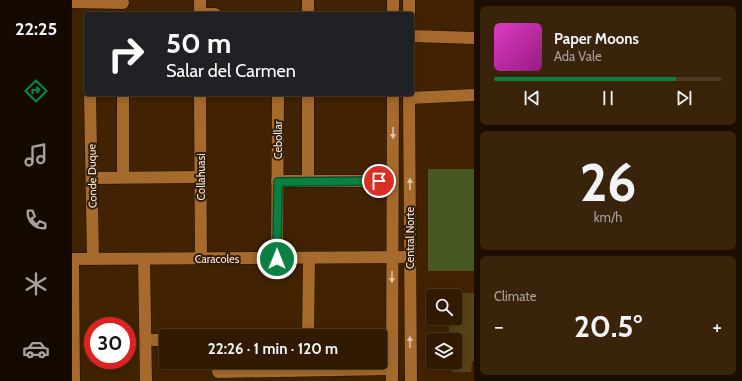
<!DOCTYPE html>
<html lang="en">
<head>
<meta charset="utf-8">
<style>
	body { margin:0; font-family:Cabin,sans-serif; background:#39230b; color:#f1f3f6; height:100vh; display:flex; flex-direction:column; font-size:15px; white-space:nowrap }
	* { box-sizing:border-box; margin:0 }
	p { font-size:13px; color:#a8a199 }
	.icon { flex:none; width:22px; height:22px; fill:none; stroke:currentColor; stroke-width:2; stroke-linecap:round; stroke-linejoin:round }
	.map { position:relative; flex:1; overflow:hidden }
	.drawer { display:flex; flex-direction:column; gap:6px; padding:6px; background:#1b0e01; width:268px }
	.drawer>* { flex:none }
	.top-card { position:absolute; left:12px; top:12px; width:330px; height:84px; border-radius:4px; box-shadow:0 2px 10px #0003,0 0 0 1px #4c3823; background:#202124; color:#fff; overflow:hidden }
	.buttons { position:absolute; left:354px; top:289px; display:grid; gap:8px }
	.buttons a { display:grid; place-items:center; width:36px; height:36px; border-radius:4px; background:#311a01; box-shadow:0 2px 10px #0003,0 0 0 1px #4c3823; font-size:20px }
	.speed { position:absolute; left:12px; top:317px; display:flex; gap:8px; font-size:20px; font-weight:700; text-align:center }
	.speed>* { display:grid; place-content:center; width:52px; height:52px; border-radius:50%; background:#311a01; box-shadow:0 2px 10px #0003,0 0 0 1px #4c3823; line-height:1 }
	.speed .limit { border:6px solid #d22; background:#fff; color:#111 }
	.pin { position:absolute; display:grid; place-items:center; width:34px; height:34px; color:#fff; margin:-17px; border:2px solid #fff; border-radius:50%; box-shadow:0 1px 4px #0007 }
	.me { position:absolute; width:44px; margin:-22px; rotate:0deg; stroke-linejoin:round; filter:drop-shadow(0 0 3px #0008) }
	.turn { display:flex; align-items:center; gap:14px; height:84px; padding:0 16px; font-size:18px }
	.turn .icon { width:52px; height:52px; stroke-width:2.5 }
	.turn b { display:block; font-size:28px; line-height:34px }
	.big { font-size:30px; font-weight:800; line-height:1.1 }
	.drawer .card { flex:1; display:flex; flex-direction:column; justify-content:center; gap:6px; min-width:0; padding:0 14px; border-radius:6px; background:#39230b }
	.drawer .dial { align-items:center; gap:0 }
	.dial b { font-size:52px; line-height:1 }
	.song { display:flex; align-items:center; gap:12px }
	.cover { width:48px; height:48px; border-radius:6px; background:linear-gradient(135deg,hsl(310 70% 55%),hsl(310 70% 35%)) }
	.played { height:4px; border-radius:2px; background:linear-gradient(90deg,#0b8043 80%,#4c3823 80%) }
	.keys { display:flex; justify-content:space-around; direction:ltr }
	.heat { display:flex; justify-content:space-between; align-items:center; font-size:22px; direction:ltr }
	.trip { position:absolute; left:87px; top:329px; width:228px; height:40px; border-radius:4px; background:#311a01; box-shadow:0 2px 10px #0003,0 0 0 1px #4c3823; font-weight:800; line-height:40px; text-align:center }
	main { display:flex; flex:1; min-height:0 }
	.dock { display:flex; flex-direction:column; width:72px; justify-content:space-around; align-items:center; background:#140a00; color:#a8a199 }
	.dock .icon { width:28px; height:28px }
	.dock .selected { color:#0b8043 }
	.dock b { font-size:18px; color:#f1f3f6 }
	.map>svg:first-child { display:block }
</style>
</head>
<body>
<main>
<nav class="dock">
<b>22:25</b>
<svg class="icon selected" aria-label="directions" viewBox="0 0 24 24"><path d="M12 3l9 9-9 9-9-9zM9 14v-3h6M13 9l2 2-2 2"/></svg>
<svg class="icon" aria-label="music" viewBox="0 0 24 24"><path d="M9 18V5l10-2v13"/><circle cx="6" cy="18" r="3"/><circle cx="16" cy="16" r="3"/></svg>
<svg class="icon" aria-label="phone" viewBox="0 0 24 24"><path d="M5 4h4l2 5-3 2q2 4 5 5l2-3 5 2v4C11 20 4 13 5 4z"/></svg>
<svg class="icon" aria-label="climate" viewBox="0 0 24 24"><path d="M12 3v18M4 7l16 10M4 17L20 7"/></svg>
<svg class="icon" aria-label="car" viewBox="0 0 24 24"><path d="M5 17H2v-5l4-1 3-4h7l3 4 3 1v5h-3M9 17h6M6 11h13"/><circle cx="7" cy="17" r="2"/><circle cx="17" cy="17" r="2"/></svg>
</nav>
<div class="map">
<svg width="402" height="381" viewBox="0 0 402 381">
	<rect width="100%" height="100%" fill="#412301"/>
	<rect fill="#485824" x="356" y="169" width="46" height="102"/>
	<path fill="#564318" d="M383,293H402V361H400L399,372H380L379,362H383V340H378L376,318H383Z"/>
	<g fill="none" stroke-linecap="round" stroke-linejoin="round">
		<defs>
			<g id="minor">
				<path d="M128,0V14"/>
				<path d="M236,0V14"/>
				<path d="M337,0V14"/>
				<path d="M0,2L51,3"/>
				<path d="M128,14H143"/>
				<path d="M321,14V0"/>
				<path d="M340,36L402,38"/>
				<path d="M18,94L21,259"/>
				<path d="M128,94L129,259"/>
				<path d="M337,94L339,381"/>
				<path d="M337,98L402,95"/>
				<path d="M51,177V94"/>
				<path d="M20,178L129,177"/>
				<path d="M205,181H321"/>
				<path d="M236,181V94"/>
				<path d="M0,259L338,257"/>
				<path d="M1,259L2,381"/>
				<path d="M72,259L74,381"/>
				<path d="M205,259L206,94"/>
				<path d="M236,336L237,258"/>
				<path d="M74,340H94"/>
				<path d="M146,372L320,369"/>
				<path d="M320,381L321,94"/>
			</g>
		</defs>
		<use href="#minor" stroke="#210f00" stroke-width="13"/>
		<use href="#minor" stroke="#a56a2c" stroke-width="12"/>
	</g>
	<defs><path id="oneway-solid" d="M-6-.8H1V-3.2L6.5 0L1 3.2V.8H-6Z"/></defs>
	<g fill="#e2c2a3">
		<use href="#oneway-solid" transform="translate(321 133) rotate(90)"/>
		<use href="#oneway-solid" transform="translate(338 184) rotate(-90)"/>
		<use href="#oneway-solid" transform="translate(320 277) rotate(90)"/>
		<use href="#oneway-solid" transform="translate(338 342) rotate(-90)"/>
	</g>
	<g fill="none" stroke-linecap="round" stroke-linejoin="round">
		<defs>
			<path id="route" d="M205,259L206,182L307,181"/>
		</defs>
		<use href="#route" stroke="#07532c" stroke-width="10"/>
		<use href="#route" stroke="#0b8043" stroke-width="7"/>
	</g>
	<g text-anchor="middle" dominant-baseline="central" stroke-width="4" stroke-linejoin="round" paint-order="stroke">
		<g font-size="11" fill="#fce8d6" stroke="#301d0a">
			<text transform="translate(206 140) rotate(-90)">Cebollar</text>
			<text transform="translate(20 176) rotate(-91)">Conde Duque</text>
			<text transform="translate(129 177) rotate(-90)">Collahuasi</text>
			<text transform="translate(338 238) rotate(-90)">Central Norte</text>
			<text x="145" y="259">Caracoles</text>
		</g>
	</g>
</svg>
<div class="buttons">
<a><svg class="icon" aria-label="search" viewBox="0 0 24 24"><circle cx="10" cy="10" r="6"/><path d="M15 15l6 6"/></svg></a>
<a><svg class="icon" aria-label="layers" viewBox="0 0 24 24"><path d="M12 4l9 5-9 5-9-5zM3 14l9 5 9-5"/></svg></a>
</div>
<div class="speed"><div class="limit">30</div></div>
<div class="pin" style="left:307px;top:181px;background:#d93025"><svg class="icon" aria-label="arrive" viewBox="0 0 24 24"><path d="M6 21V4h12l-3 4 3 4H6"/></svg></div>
<svg class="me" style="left:205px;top:259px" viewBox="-20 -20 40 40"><circle r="17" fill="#0b8043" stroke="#fff" stroke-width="3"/><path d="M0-11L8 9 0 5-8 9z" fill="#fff"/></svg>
<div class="trip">22:26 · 1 min · 120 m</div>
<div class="top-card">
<div class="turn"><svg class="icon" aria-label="right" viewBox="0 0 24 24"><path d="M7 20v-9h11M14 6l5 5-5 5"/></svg><div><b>50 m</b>Salar del Carmen</div></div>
</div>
</div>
<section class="drawer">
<div class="card">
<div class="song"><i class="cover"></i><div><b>Paper Moons</b><p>Ada Vale</p></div></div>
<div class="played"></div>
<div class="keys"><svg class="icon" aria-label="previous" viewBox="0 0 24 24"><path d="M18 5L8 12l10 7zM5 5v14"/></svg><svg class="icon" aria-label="pause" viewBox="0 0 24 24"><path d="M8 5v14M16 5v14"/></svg><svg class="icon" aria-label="next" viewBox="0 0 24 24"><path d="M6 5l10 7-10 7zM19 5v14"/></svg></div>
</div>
<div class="card dial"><b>26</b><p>km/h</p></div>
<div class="card"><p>Climate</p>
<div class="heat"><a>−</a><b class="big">20.5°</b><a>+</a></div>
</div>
</section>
</main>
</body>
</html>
